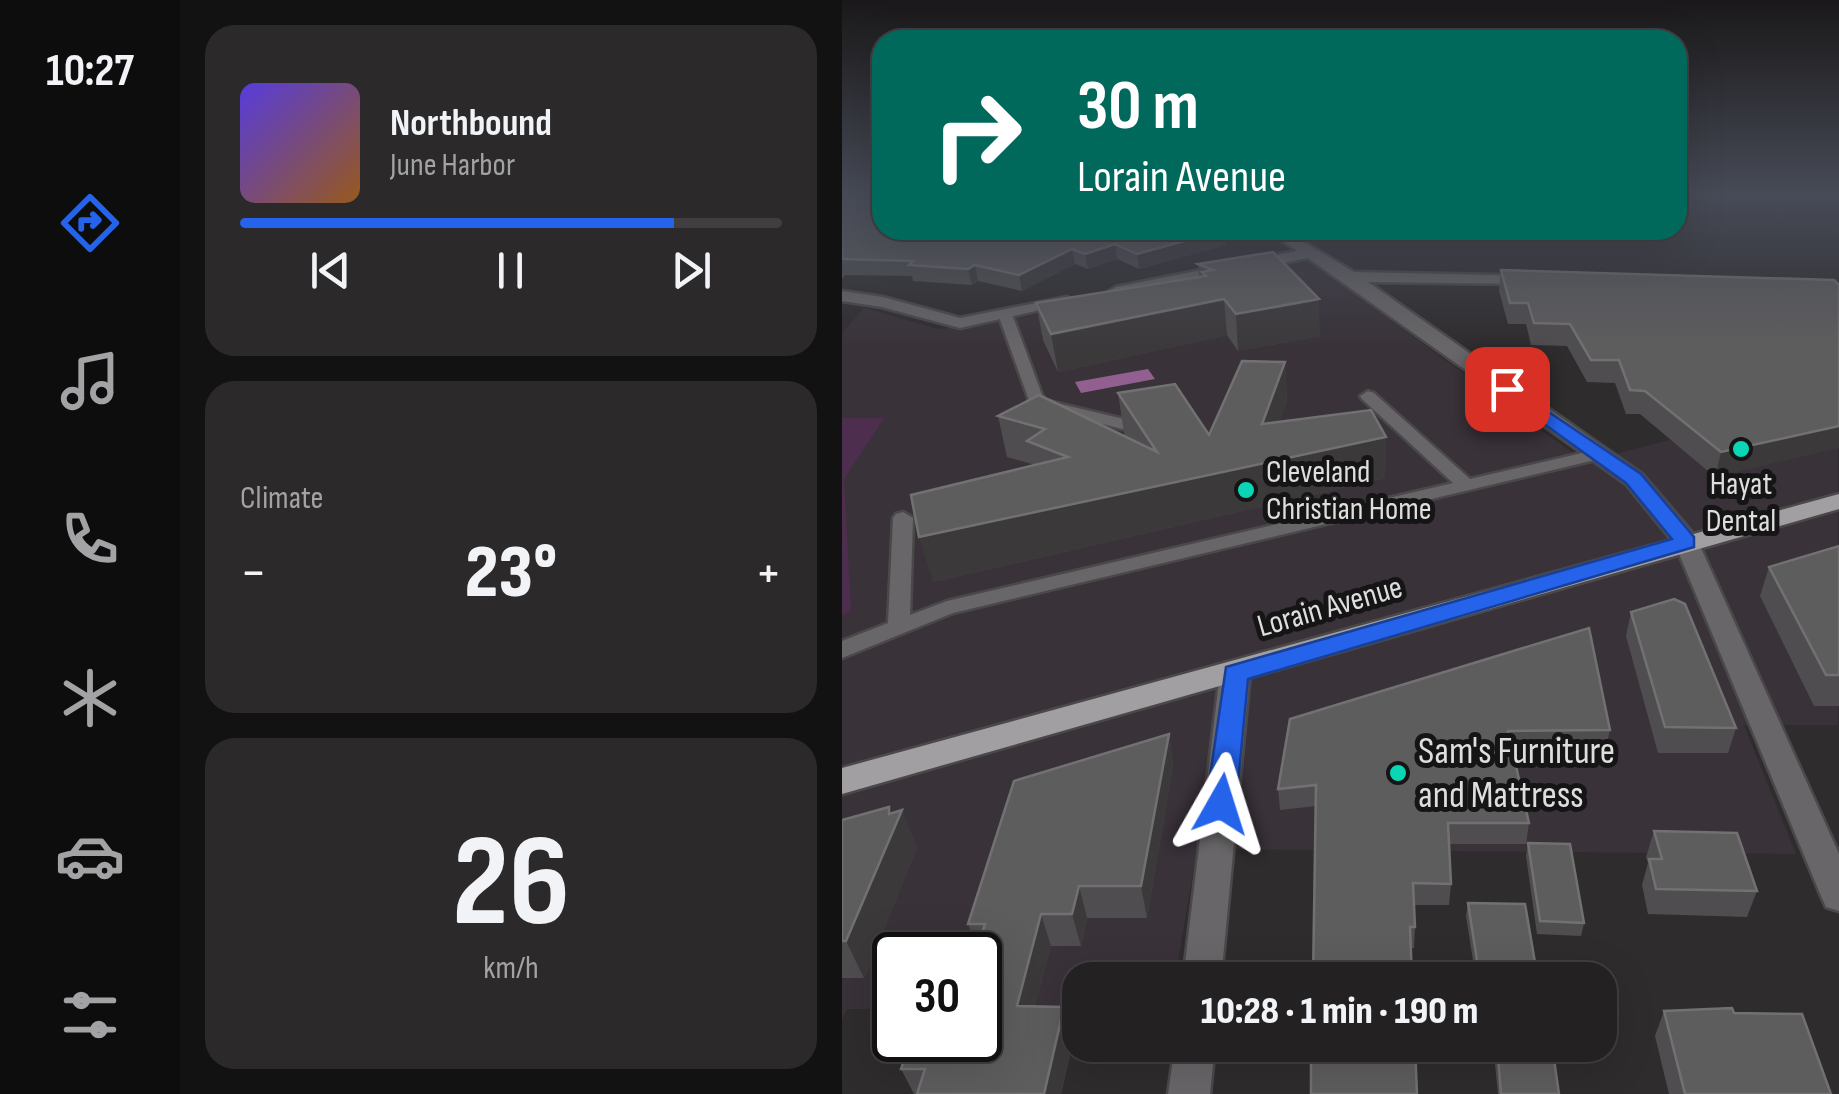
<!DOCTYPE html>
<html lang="en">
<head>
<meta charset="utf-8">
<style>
	body { margin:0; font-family:"Sofia Sans Condensed",sans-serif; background:#2b292a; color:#f1f3f6; height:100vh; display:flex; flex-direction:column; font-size:38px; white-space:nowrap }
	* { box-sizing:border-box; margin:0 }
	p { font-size:32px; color:#a3a3a5 }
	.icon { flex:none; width:55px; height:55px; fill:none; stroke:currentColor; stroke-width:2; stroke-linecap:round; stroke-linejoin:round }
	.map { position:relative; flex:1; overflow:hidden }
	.sheet { display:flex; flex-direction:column; gap:25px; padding:25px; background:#131213; width:662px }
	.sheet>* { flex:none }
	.guide { position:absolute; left:30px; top:30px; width:815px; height:210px; border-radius:30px; box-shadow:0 10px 40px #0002,0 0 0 2px #403e40; background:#00695c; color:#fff; overflow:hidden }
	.speed { position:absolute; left:30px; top:932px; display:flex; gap:20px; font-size:50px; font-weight:700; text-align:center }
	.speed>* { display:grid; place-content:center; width:130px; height:130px; border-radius:50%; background:#232122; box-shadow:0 10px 40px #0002,0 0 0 2px #403e40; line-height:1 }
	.speed .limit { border:5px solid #111; border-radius:15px; background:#fff; color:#111 }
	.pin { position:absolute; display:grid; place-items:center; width:85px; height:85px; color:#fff; margin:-42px; border-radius:20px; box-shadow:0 5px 15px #0006 }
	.me { position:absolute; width:110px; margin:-55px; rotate:6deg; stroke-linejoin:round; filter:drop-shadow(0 0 8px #0008) }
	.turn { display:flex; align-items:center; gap:35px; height:210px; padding:0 40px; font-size:45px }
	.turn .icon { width:130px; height:130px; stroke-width:2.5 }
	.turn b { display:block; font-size:70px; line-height:85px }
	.big { font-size:75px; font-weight:800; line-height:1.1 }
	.sheet .widget { flex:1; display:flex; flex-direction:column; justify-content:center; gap:15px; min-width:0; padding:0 35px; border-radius:30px; background:#2b292a }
	.sheet .dial { align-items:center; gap:0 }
	.dial b { font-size:130px; line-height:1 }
	.song { display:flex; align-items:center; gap:30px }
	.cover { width:120px; height:120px; border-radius:15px; background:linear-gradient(135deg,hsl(250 70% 55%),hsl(30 70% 35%)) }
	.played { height:10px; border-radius:5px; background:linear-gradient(90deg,#2563eb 80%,#403e40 80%) }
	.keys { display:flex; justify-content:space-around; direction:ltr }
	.heat { display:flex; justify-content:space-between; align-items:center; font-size:55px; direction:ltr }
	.trip { position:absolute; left:220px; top:962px; width:555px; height:100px; border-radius:30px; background:#232122; box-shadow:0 10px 40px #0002,0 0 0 2px #403e40; font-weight:800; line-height:100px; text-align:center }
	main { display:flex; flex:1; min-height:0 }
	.tabs { display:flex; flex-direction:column; width:180px; justify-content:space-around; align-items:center; background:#0e0d0e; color:#a3a3a5 }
	.tabs .icon { width:70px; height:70px }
	.tabs .active { color:#2563eb }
	.tabs b { font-size:45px; color:#f1f3f6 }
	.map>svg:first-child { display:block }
</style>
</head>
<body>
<main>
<nav class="tabs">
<b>10:27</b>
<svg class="icon active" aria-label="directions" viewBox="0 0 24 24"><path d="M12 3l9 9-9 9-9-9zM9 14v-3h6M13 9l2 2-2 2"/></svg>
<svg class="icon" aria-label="music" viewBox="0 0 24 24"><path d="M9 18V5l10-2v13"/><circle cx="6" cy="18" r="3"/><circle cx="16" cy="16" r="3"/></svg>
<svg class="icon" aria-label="phone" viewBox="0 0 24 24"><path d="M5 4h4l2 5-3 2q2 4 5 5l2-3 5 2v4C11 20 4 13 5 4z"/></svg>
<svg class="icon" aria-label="climate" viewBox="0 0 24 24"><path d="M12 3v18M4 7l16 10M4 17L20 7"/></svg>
<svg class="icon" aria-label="car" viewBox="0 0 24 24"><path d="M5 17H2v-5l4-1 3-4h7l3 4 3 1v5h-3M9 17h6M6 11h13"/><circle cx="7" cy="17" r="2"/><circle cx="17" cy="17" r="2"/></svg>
<svg class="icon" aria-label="filters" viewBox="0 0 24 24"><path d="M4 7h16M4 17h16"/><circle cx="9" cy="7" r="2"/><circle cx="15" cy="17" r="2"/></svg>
</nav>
<section class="sheet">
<div class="widget">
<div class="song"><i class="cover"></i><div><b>Northbound</b><p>June Harbor</p></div></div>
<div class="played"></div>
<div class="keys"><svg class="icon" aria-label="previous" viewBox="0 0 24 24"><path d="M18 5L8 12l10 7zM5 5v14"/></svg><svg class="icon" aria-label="pause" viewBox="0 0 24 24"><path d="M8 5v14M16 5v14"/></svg><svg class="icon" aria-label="next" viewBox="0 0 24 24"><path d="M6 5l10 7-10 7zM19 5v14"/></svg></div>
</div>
<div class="widget"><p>Climate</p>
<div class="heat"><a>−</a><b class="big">23°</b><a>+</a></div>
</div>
<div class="widget dial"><b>26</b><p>km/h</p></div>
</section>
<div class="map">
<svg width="997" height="1094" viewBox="0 0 997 1094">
	<rect width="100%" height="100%" fill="#2f2c2e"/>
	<path fill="#393239" d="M465,259L743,462L935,412L996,355V725H902L954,854L355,849L333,980H238L237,1012L138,1011V955H52V1009H5L0,1020V333L22,308L96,329L137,326Z"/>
	<path fill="#4e2e4e" d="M0,418H42L2,479L9,610L0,616Z"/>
	<path fill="#916091" d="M306,369L313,379L239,393L233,382Z"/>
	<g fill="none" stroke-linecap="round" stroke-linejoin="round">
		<defs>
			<g id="service">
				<path d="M163,310L170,314L202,400L286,420V428L280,429L189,406L156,314Z"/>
				<path d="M526,391L532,393L628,479L757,449L766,454L757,459L111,613L0,658V641L46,623L51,518L54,514L61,512L71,518L68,615L105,601L611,483L520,399L518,396Z"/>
			</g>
			<g id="minor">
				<path d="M425,230H442L512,272L699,276V282L693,284L526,282L800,474L854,537L997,854V911L984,907L979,896L833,544L784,484L466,258L274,297L266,292L274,287L455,251Z"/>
				<path d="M0,291L41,297L118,318L225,297L234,302L118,328L40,307L0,301Z"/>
				<path d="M393,663L403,666L408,673L379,980H341L378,673L383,666Z"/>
				<path d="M333,1045H373L368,1094H326Z"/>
			</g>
			<path id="primary" d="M997,494V509L0,794V768Z"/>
		</defs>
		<use href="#service" stroke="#4b484a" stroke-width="5"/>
		<use href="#minor" stroke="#4b484a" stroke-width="5"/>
		<use href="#primary" stroke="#4b484a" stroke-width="5"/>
		<use href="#service" fill="#686668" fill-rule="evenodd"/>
		<use href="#minor" fill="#686668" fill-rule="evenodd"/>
		<use href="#primary" fill="#a19fa1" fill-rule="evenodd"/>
	</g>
	<g fill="#4f4d4f">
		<path d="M0,195L384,245L297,269L275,259L246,269L233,264L180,291L136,281L130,285L71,281L70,276L3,275L0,279Z"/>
		<path d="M431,252L478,336L396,351L385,335L216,372L201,340L194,303L357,277L356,264Z"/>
		<path d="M659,270L992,280L873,477L798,414H784L773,383L745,382L725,346L689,345L684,324H666L657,291Z"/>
		<path d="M443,362L445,401L437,422L544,437L543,478L91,582L190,466V464L165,457L156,416L284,438L282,433L276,393L367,435Z"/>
		<path d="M997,546V706H972L918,596L927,567Z"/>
		<path d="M789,612L894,728L886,753H816L784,636Z"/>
		<path d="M448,719L768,730L763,751L671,752L687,823L684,844H607L609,884L607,905H572L573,927L572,948H569L474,806L438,810L436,789Z"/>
		<path d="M327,734L331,766L305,918H245L239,946H209L193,1006L232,1038L219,1094H72L59,1069L138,1040L135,949L126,924Z"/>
		<path d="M49,813L75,847L22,978H0V820Z"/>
		<path d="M812,831L915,891L905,917L806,914L800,885L806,863L804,857Z"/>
		<path d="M686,843L742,923L739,936L695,934L684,856Z"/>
		<path d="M626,903L696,980H634L624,916Z"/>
		<path d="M758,1007L768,1042L764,1055H711L717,1094H656L651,1045H758Z"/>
		<path d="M822,1011L892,1013L989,1094H827L813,1036Z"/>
	</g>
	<g fill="#3c393b">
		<path d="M383,230L384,245L297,269L295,254Z"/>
		<path d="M273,244L275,259L246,269L243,254Z"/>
		<path d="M230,249L233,264L180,291L177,275Z"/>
		<path d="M133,265L136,281L130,285L126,269Z"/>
		<path d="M382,299L385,335L216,372L209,334Z"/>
		<path d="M477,299L478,336L396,351L394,314Z"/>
		<path d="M443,362L445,401L423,463L544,437L543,478L91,582L77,537L420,424Z"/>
		<path d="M997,426V448L873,477L879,452Z"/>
		<path d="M327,734L331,766L305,918L299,886Z"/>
		<path d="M47,807L54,825L60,810L75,847L22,978L4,941L47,814Z"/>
		<path d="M237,886L245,918L239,946L230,914Z"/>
		<path d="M199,914L209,946L186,1038L175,1006Z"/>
		<path d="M222,1007L232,1038L219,1094H202Z"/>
	</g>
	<g fill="#5e5d5e" stroke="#727172" stroke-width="2.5">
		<path d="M0,195H40V230H383L295,254L273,244L243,254L230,249L177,275L133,265L126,269L67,265L71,261L0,259Z"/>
		<path d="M431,252L477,299L394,314L382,299L209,334L194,303L364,276L360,272L371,270L356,264Z"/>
		<path d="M659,270L992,280L997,285V426L879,452L803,391L788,390L777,360H749L728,324L692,323L686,303H668Z"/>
		<path d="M400,361L443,362L420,424L529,410L544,437L77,537L69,495L226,457L185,441L203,429L156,416L197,395L315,452L276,393L333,384L367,435Z"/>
		<path d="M997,546V675H984L927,567Z"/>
		<path d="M832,599L843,604L894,728L823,727L789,612Z"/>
		<path d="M747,628L768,730L666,731L687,823H606L609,884L571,883L573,927H568L570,980H471L474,785L436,789L448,719Z"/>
		<path d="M327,734L299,886H237L230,914H199L175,1006L222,1007L202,1094H75L83,1069H59L69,1040H138V955H133L143,924H126L172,781Z"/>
		<path d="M47,807V814L60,810L4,941H0V820Z"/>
		<path d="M812,831L895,833L915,891L814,889L807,859H820Z"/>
		<path d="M686,843L728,844L742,923L698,921Z"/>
		<path d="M626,903L683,904L696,980H638Z"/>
		<path d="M758,1007H760L768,1042H758Z"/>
		<path d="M890,1008L892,1013L960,1014L989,1094H843L822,1011Z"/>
		<path d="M469,1045H573L575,1094H469Z"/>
		<path d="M655,1045H710L717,1094H659Z"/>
	</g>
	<linearGradient id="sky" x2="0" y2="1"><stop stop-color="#1a1819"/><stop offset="0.56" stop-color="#474b57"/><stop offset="1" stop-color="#474b57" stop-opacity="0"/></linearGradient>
	<rect width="997" height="348" fill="url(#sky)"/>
	<path fill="#2563eb" stroke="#184099" stroke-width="2.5" d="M665,384L799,474L852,537V547L406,679L394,804L390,813L379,817L368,813L364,804L384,667L830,539L784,483L659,393L656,389Z"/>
	<g fill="#0ad5b5" stroke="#161516" stroke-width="4">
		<circle cx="899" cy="449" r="10"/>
		<circle cx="404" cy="490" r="10"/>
		<circle cx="556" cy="773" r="10"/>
	</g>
	<g text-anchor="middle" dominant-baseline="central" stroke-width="10" stroke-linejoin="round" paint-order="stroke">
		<g font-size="32" fill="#dfdedf" stroke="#161516" text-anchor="start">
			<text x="424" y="472">Cleveland<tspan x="424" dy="37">Christian Home</tspan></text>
			<text x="899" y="484" text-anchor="middle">Hayat<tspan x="899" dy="37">Dental</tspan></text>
		</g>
		<g font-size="32" fill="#dfdedf" stroke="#161516">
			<text transform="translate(488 607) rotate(-16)">Lorain Avenue</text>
		</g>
		<g font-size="38" fill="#dfdedf" stroke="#161516" text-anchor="start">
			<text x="576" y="751">Sam's Furniture<tspan x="576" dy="44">and Mattress</tspan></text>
		</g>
	</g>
</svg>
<div class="speed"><div class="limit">30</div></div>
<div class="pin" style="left:665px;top:389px;background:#d93025"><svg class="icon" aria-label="arrive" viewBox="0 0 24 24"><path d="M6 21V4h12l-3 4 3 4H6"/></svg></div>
<svg class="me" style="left:379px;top:804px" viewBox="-20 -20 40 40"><path d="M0-17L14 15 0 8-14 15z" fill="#2563eb" stroke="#fff" stroke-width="4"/></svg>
<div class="trip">10:28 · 1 min · 190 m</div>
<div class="guide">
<div class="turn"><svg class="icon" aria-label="right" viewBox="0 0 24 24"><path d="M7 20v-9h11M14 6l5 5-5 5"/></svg><div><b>30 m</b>Lorain Avenue</div></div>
</div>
</div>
</main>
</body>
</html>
